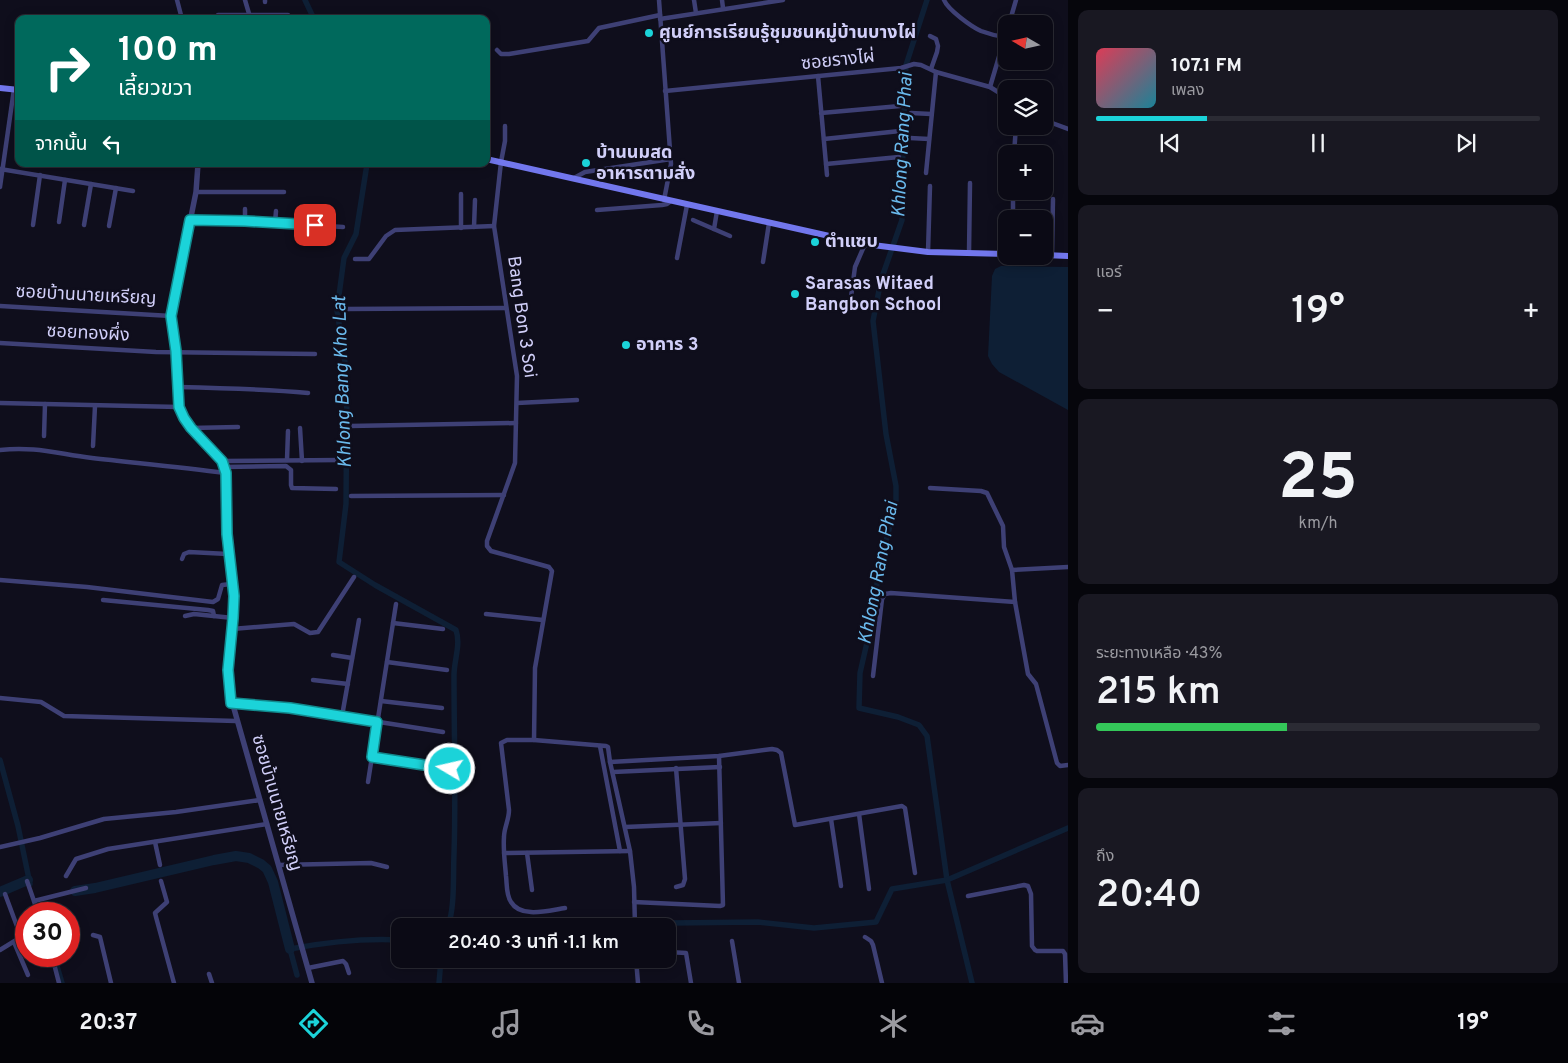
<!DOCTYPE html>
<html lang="th">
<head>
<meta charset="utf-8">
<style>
	body { margin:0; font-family:Overpass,"Noto Sans Thai",sans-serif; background:#191822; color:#f1f3f6; height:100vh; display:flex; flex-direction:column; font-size:19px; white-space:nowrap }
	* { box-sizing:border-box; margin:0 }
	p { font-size:16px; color:#9a9aa0 }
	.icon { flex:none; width:28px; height:28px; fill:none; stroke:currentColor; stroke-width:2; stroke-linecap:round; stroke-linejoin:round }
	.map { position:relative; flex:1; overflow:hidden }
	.panel { display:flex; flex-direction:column; gap:10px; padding:10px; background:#06060c; width:500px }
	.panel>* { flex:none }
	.top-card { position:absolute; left:15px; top:15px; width:475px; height:152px; border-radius:10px; box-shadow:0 2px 12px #0003,0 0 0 1px #2b2b34; background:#00695c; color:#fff; overflow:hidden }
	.needle { width:32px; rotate:279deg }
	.buttons { position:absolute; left:998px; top:15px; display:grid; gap:10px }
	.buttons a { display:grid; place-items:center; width:55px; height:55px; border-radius:10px; background:#0b0a15; box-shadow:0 2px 12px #0003,0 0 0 1px #2b2b34; font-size:25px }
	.speed { position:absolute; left:15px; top:902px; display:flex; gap:10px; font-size:25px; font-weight:700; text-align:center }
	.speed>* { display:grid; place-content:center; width:65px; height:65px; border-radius:50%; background:#0b0a15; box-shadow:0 2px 12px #0003,0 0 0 1px #2b2b34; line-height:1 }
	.speed .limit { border:8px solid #d22; background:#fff; color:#111 }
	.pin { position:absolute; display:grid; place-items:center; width:42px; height:42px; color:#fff; margin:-21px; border-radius:10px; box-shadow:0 2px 8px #0006 }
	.me { position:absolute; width:55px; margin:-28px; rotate:279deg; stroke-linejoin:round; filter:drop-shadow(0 0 4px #0008) }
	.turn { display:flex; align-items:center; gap:18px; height:105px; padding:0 20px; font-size:22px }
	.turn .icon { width:65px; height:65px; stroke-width:2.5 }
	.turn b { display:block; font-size:35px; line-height:42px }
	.then { display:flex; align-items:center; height:48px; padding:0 20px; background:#0003; gap:10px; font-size:19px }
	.big { font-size:38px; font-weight:600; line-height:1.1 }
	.panel .card { flex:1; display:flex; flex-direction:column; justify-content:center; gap:8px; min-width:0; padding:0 18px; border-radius:10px; background:#191822 }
	.panel .dial { align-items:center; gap:0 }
	.dial b { font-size:65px; line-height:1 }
	.song { display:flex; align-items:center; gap:15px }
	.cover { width:60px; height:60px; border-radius:8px; background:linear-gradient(135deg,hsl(350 70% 55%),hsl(190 70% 35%)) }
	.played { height:5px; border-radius:2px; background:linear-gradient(90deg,#1bd3d9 25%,#2b2b34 25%) }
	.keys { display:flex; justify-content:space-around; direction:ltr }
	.heat { display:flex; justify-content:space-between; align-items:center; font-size:28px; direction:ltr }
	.charge { height:8px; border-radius:4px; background:linear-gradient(90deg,#34c759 43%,#2b2b34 0) }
	.trip { position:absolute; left:391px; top:918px; width:285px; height:50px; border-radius:10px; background:#0b0a15; box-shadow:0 2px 12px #0003,0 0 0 1px #2b2b34; font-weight:600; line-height:50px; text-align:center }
	.menu { display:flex; height:80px; justify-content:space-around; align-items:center; background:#040408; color:#9a9aa0 }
	.menu .icon { width:35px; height:35px }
	.menu .selected { color:#1bd3d9 }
	.menu b { font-size:22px; color:#f1f3f6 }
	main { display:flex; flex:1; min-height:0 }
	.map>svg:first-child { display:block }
</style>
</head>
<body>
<main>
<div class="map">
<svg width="1068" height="983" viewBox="0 0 1068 983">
	<rect width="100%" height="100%" fill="#0f0e1c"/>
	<path fill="#0e1f35" d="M1001,266L1068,267V410L999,372L992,364L988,356L992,276L995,269Z"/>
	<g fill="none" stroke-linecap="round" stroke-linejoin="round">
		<g stroke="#0e1f35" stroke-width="5.5">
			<path d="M305,0L314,19"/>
			<path d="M927,0L906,65L903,142L902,220L881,280L873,321L886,434L896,486V501L879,570L871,625L860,673L859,708L898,717L919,725L927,736L947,880L972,983"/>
			<path d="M367,164L356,234L344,258L337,310L347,376L346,504L339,562L375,585L456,630C461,645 454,660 454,675C454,735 456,795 454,854C453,875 455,907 448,926"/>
			<path d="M0,760L18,826L30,884"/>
			<path d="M576,926L584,924L758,922L814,928L876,922L892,889L947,880L1068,828"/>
			<path d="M57,966L62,983"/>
			<path d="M297,975L290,949C327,942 362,938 400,940"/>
			<path d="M439,983L441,959"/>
		</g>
		<g stroke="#0e1f35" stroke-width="10">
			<path d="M75,891L95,888L214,860L236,856L249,858L261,864L267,869L273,882L290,949"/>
			<path d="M0,892L28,880"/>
		</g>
		<g stroke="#3e4075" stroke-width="4.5">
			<path d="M177,0L182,19"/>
			<path d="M245,0L250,17"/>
			<path d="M265,0V2"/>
			<path d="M659,0L671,164L664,200"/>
			<path d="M694,0L696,13"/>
			<path d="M722,0L723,8"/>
			<path d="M944,0C948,10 972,27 981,31C989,34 997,36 1005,37"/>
			<path d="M218,15H288"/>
			<path d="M660,19L783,0"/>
			<path d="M1009,24L1016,0"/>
			<path d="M930,36L936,39L938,46L937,52L931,69"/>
			<path d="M497,50L501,54H509L588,41L599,28L660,15"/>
			<path d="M818,76L827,175"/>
			<path d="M990,87L1006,33"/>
			<path d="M665,91L901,68L914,64L921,65L936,72L990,87L1006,97"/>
			<path d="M821,113L900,106"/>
			<path d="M911,113L931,114"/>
			<path d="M1044,120L1068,129"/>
			<path d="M505,126V141L501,162L494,226L517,376L515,463L487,541V546L491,551L549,567L552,571L535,668L534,740H507L501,743L509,810C509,820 504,828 504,837C503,850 505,863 506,876C507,884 506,895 511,902C521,919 550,910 565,908"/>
			<path d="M910,138L929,139"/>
			<path d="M824,139L900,131"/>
			<path d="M1014,154L1016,126"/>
			<path d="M826,164L899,157"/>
			<path d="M0,169L133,191"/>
			<path d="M926,173L936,72"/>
			<path d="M574,178L585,172L671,159"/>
			<path d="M0,187L14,89"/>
			<path d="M196,192H284"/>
			<path d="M597,210L662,205L667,204L671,201"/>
			<path d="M1013,219V191"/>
			<path d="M190,220L245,221L343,227"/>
			<path d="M693,220L730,236"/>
			<path d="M245,221V209"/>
			<path d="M59,222L65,180"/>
			<path d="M275,223L276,211"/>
			<path d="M300,224L301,209"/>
			<path d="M33,225L40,175"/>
			<path d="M84,225L91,184"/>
			<path d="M109,226L116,188"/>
			<path d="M474,227L475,200"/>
			<path d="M461,228V194"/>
			<path d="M714,229L717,211"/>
			<path d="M928,252L930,186"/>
			<path d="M969,253L970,183"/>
			<path d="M1052,255L1053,199"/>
			<path d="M677,258L687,205"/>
			<path d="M355,259H369L386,236L395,230L494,226"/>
			<path d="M763,262L769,223"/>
			<path d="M851,297L855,267L865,244"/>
			<path d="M0,306L171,316"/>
			<path d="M346,309L506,308"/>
			<path d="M0,343L156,352L315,354"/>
			<path d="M178,387C222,388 265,389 308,393"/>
			<path d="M0,403L179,407"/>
			<path d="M517,403L577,400"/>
			<path d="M350,426L516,423"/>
			<path d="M191,428L238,427"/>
			<path d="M300,428L302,461"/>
			<path d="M44,436L45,404"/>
			<path d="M93,446L95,406"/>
			<path d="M0,450C35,446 58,454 92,458C136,463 181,467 225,473"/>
			<path d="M287,460L288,431"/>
			<path d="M222,461L341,460"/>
			<path d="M223,467L286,466L291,470V485L292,488L336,489"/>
			<path d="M930,488L981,491L987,493L1003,526L1004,547L1012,570"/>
			<path d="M351,496L504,495"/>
			<path d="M182,559L184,554L189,552L228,554"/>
			<path d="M1068,567L1012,570L1015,602L1028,674L1036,684L1057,763L1060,766L1068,765"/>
			<path d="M0,580L87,587L213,602L218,599L222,585L231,584"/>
			<path d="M103,600L208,610L213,611L214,616"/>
			<path d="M486,614L543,620"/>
			<path d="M185,616L194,614L233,618"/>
			<path d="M393,623L443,629"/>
			<path d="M232,629L294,624L310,633L318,632L354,577"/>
			<path d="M333,655L352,658"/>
			<path d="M387,662L447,670"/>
			<path d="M873,676L882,599L885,594L891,593L1015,602"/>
			<path d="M313,680L348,684"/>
			<path d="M0,698L41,702L64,716L236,721"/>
			<path d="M381,701L442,708"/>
			<path d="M231,703L290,708L443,732"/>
			<path d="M342,716L359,620"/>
			<path d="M534,740L606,746L608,747L610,762L719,756L772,749L777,750L781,753L795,825L902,806L905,808L915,873"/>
			<path d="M600,746L620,851"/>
			<path d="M372,757L450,769"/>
			<path d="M610,762L630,851L634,887L635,926"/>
			<path d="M613,772L720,767"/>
			<path d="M368,782L396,604"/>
			<path d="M859,814L869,889"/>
			<path d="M831,819L841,886"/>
			<path d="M625,827L721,823"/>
			<path d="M155,842L160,865"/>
			<path d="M0,847L40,838L104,819L176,812L260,800"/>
			<path d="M504,853L630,851"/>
			<path d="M527,853L532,890"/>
			<path d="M279,865L371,863L387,867"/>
			<path d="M66,876L76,859L108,849L267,824"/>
			<path d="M27,881L34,901"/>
			<path d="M161,881L167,902L155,913L156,917L174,983"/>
			<path d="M676,887L683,885L685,879L676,768"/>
			<path d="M5,894L21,937"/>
			<path d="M968,896L1024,885L1028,886L1031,894L1032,946L1035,950L1037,951H1063L1065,954L1066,983"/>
			<path d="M634,902L720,906L723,905L719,756"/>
			<path d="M38,914L34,901L86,888"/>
			<path d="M93,935L100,937L111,983"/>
			<path d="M865,937L871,941L873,945L882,983"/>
			<path d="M732,941L739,983"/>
			<path d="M14,942L28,975"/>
			<path d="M0,950L26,934"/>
			<path d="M668,952L686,953L691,983"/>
			<path d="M52,956L59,983"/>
			<path d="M636,959L638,983"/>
			<path d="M308,968L343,961L346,964L349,973"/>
			<path d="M209,974L212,983"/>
		</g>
		<path stroke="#3e4075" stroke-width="5.5" d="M198,164L196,192L171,316L176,351L179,407L184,418L191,428L222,461L225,473L228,546L233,596V618L228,670L229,691L312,983"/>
		<g stroke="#7277ed" stroke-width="6">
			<path d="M0,88L19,90"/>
			<path d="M486,159L865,244L928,252L1006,254"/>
			<path d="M1044,255L1068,256"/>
		</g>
	</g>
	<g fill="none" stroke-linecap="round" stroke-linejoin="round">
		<defs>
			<path id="route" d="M315,225L245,221L190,220L171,316L176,351L179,407L184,418L191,428L222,461L226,473L227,534L234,596L233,618L228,670L231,703L290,708L377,722L372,757L450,769"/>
		</defs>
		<use href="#route" stroke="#12898d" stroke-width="12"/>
		<use href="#route" stroke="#1bd3d9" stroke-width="9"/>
	</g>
	<g fill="#1bd3d9" stroke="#0f0e1c" stroke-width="2">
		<circle cx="649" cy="33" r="5"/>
		<circle cx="586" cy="163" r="5"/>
		<circle cx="815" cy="242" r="5"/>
		<circle cx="795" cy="294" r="5"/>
		<circle cx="626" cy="345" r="5"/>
	</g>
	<g text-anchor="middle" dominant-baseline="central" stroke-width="5" stroke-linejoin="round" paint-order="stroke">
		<g font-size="18" font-weight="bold" fill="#d1cff9" stroke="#0f0e1c" text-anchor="start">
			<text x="659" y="33">ศูนย์การเรียนรู้ชุมชนหมู่บ้านบางไผ่</text>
			<text x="596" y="153">บ้านนมสด<tspan x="596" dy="21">อาหารตามสั่ง</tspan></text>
			<text x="825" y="242">ตำแซบ</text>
			<text x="805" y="284">Sarasas Witaed<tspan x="805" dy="21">Bangbon School</tspan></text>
			<text x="636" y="345">อาคาร 3</text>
		</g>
		<g font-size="18" fill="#d1cff9" stroke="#0f0e1c">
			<text transform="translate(838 61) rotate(-6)">ซอยรางไผ่</text>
			<text transform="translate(86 296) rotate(3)">ซอยบ้านนายเหรียญ</text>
			<text transform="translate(521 317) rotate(82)">Bang Bon 3 Soi</text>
			<text transform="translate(88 334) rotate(3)">ซอยทองผึ่ง</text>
			<text transform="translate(276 803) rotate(74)">ซอยบ้านนายเหรียญ</text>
		</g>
		<g font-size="19" font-style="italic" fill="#6ab9ec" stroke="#0f0e1c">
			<text transform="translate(903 145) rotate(-87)">Khlong Rang Phai</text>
			<text transform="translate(343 382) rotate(-92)">Khlong Bang Kho Lat</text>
			<text transform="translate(879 573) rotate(-79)">Khlong Rang Phai</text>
		</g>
	</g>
</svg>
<div class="buttons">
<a><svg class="needle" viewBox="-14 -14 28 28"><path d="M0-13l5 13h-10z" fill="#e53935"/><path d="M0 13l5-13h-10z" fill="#9a9aa0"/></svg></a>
<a><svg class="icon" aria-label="layers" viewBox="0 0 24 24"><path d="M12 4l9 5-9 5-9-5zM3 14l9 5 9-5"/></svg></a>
<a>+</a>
<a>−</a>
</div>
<div class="speed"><div class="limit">30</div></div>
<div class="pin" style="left:315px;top:225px;background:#d93025"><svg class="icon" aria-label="arrive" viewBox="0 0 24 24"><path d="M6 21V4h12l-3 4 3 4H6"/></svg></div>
<svg class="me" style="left:450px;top:769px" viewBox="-20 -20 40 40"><circle r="17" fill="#1bd3d9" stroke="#fff" stroke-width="3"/><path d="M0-11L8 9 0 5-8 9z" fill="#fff"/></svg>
<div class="trip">20:40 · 3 นาที · 1.1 km</div>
<div class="top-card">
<div class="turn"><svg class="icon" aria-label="right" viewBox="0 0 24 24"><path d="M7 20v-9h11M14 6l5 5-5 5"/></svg><div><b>100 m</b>เลี้ยวขวา</div></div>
<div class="then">จากนั้น<svg class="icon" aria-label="left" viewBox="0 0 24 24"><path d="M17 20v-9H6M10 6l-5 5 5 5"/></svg></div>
</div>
</div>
<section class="panel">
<div class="card">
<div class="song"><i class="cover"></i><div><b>107.1 FM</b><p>เพลง</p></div></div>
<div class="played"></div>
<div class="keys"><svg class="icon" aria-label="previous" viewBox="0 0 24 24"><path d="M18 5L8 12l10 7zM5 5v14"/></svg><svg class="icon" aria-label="pause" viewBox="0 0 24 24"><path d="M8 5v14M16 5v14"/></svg><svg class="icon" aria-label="next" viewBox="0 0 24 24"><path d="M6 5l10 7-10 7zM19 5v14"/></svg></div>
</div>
<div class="card"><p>แอร์</p>
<div class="heat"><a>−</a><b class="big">19°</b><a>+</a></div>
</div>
<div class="card dial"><b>25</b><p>km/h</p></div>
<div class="card"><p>ระยะทางเหลือ · 43%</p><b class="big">215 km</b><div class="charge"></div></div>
<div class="card"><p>ถึง</p><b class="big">20:40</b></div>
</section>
</main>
<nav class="menu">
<b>20:37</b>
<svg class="icon selected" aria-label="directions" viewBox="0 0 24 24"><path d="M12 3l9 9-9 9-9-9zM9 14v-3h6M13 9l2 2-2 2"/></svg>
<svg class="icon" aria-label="music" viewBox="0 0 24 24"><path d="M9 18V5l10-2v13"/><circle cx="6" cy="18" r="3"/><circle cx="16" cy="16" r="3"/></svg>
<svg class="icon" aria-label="phone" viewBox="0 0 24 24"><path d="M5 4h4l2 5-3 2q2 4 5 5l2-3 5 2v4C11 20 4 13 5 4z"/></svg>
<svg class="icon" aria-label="climate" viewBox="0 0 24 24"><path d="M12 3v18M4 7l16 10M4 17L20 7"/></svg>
<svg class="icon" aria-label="car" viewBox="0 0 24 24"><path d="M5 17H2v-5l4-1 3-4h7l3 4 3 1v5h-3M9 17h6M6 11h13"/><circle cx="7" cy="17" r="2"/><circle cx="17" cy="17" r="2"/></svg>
<svg class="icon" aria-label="filters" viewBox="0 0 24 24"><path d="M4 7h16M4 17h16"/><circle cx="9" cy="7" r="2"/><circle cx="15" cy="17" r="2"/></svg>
<b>19°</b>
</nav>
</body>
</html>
